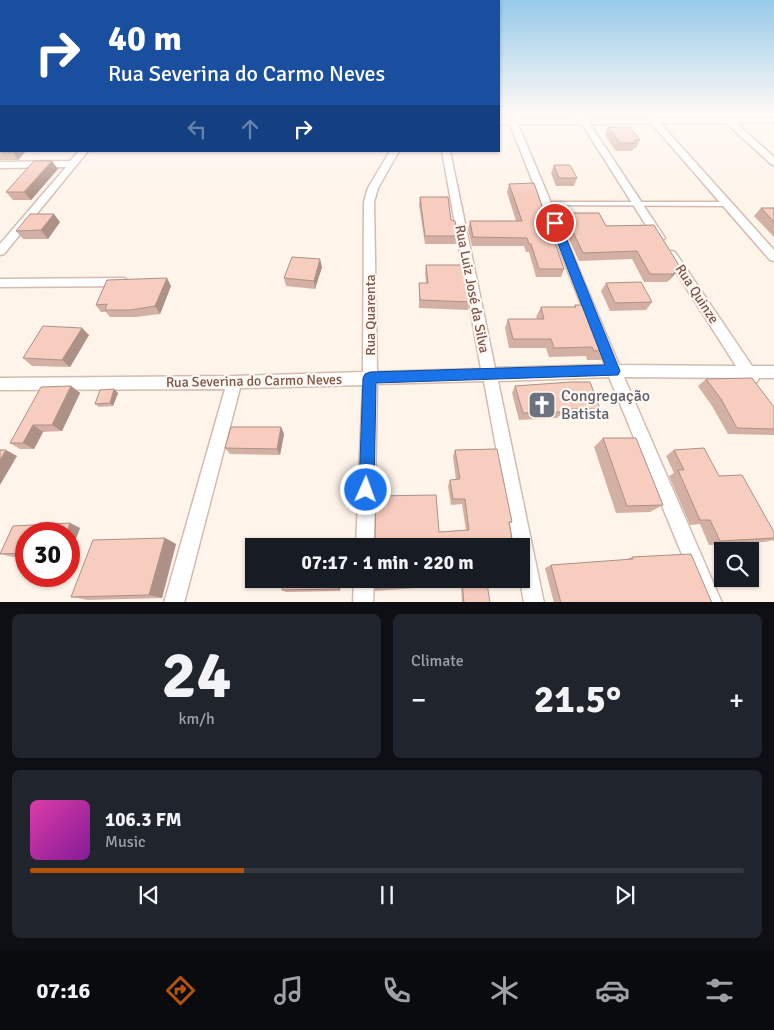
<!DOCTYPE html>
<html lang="en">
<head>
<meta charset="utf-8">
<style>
	body { margin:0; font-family:Signika,sans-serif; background:#20242c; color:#f1f3f6; height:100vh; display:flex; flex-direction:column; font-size:19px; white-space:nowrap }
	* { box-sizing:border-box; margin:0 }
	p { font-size:16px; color:#9ea1a6 }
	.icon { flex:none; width:28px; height:28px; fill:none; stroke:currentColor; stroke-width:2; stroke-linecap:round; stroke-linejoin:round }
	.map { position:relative; height:602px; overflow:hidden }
	.panel { display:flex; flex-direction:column; gap:12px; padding:12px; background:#0d0f14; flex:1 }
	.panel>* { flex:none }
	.banner { position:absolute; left:0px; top:0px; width:500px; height:152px; box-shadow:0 1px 4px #0004; background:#1a4fa0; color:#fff; overflow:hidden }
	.controls { position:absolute; left:714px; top:542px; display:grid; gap:10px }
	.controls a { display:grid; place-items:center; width:45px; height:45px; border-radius:0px; background:#171b24; box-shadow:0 1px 4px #0004; font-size:25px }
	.speed { position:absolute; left:15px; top:522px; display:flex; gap:10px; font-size:25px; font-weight:700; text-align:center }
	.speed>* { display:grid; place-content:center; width:65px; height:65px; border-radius:50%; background:#171b24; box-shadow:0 1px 4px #0004; line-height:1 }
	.speed .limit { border:8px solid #d22; background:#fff; color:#111 }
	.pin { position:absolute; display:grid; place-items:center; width:42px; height:42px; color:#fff; margin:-21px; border:2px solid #fff; border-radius:50%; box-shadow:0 1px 5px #0007 }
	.me { position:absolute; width:55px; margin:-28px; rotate:2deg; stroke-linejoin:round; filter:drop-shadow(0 0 4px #0008) }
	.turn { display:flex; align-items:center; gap:18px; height:105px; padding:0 25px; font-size:22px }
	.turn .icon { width:65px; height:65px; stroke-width:2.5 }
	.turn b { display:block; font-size:35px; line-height:42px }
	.lanes { display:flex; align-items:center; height:48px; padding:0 25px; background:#0003; justify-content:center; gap:25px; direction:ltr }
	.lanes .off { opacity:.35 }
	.big { font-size:38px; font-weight:800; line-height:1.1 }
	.panel .card { flex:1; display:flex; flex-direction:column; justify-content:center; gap:8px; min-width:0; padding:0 18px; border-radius:8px; background:#20242c }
	.panel .dial { align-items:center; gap:0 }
	.dial b { font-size:65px; line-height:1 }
	.song { display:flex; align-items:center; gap:15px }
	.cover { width:60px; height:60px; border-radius:8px; background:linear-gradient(135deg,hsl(320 70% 55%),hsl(290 70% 35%)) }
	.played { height:5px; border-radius:2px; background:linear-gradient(90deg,#b45309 30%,#363941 30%) }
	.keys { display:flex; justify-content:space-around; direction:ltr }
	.heat { display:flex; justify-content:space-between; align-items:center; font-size:28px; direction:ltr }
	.panel .tiles { flex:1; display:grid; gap:12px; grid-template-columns:1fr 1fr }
	.card:last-child { grid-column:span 2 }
	.trip { position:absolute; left:245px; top:538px; width:285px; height:50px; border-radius:0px; background:#171b24; box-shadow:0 1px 4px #0004; font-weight:800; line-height:50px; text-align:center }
	.menu { display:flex; height:80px; justify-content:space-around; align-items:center; background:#090b0e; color:#9ea1a6 }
	.menu .icon { width:35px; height:35px }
	.menu .on { color:#b45309 }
	.menu b { font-size:22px; color:#f1f3f6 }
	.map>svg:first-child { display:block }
</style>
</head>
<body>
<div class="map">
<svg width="774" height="603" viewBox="0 0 774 603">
	<rect width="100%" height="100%" fill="#fef4ea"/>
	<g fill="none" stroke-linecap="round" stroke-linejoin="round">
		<defs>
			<path id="lane" d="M548,202H727L730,204L727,206L546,205V203Z"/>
			<g id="street">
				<path d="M506,114H514L516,119H579L576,114H584L587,119H648L652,117L656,118H774V122L736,123L774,157V165L771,164L726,123H660L774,250V261L770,260L651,123L590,124L665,238L660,242L656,241L582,124H518L619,365L736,366L665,255L671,251L675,252L752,366H774V378H759L757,382L752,384L747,382L744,378L624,377L722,603H702L609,377L498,381L544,603H524L520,579H521V546H514L484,381L377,384L374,546H356L363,385L240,388L184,603H164L225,389L0,390V378L234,376L363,372L364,202L368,188L390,151H399L378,188L374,202L377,372L481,369L442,151H450L495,368L605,365L510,124H499V120H508Z"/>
				<path d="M79,151H88L4,254L0,255V244L66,167L0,168V162L70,161Z"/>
				<path d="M124,278L130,282L124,286L0,287V279Z"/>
				<path d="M354,579H374L373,603H353Z"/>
			</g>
		</defs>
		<use href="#lane" stroke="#d5bbb0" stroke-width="3"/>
		<use href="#street" stroke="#d5bbb0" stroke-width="3"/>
		<use href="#lane" fill="#fff" fill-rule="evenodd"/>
		<use href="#street" fill="#fff" fill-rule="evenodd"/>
	</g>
	<g fill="#d4b0a4">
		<path d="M0,114L1,151H26L18,160H0Z"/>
		<path d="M608,127L640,140L636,148H634L632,151H616L605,135Z"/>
		<path d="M554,165L577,178L574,186H556L551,173Z"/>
		<path d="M58,169L31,200H13L6,192Z"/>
		<path d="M509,184L564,269L561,277H536L529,252H526L524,246H472L468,229L470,221H516L507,192Z"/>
		<path d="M420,197L451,220L458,236L457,244H425L419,205Z"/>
		<path d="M761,208H774V237L754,216Z"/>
		<path d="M564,213L606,226L654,225L674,275L667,282H644L632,259L579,261L561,222Z"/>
		<path d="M60,222L48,239H23L16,231Z"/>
		<path d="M426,265L470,302L468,310L419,308V283H426L425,273Z"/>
		<path d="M322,267L315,289L286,286L284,278Z"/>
		<path d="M606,283L652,302L646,310L610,311L601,291Z"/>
		<path d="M171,286L160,314L136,317H110L106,312H101L96,305Z"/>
		<path d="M575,305L608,350L601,360H587L586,356L549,357L546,348H509L505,328L508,319H537L536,317L541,307H574Z"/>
		<path d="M89,335L70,367L32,366L23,358Z"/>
		<path d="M706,379L774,407V435L728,434L712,406L698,386Z"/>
		<path d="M71,386L80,393L62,431L43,432L34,449H20L10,443Z"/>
		<path d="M515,386L600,409L594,416H559L557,418L519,420L512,393Z"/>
		<path d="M114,389L118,393L113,406L99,407L95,404Z"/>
		<path d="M281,427L284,434L280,455L230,454L225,448Z"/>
		<path d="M603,438L663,505L650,512L616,513L594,447Z"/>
		<path d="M455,450L512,522L509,524L513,546L439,532L466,530L462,504L451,505L448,486L450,480H456L453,457Z"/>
		<path d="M674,450L719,476L774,532V542L773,540L765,542L709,545L700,524L690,525L669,476L674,473L666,456Z"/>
		<path d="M70,523L80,528L70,555H69V534H26V557H13L0,554L13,526Z"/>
		<path d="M165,538L176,544L162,598L88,600L71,597Z"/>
		<path d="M632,557L712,603H554L545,568L551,565L625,560Z"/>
		<path d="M341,579L340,591L286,592L282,590Z"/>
		<path d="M462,582L490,603H462L461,584Z"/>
		<path d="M445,583L443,586L375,591V588Z"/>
	</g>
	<g fill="#ad9086">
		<path d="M12,151H26L18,160Z"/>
		<path d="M52,161L58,169L31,200L24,192Z"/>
		<path d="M54,214L60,222L48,239L41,230Z"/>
		<path d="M320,259L322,267L315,289L314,281Z"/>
		<path d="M680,267L674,275L667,282L673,274Z"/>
		<path d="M167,278L171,286L160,314L155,306Z"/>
		<path d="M82,328L89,335L70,367L62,360Z"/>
		<path d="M71,386L80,393L62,431L52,425Z"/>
		<path d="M114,389L118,393L113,406L110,403Z"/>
		<path d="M33,425L43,432L34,449L23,443Z"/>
		<path d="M281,427L284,434L280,455L277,449Z"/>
		<path d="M6,450L17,456L0,485V460Z"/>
		<path d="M70,523L80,528L70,555L69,554V534H66Z"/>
		<path d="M165,538L176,544L162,598L149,595Z"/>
		<path d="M339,579H341L340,591L339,589Z"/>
	</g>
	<g fill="#f7cdbf" stroke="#ad9086">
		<path d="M0,114H1V151L12,152H0Z"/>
		<path d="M608,127H630L640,140H634L636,143H620Z"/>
		<path d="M34,161H52L24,192H6Z"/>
		<path d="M554,165H570L577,178H559Z"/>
		<path d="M534,183L564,269H539L531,244H529L527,238L473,237L470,221H522L509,184Z"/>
		<path d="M420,197H448L451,220L455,221L458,236H425Z"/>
		<path d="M761,208H774V222Z"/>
		<path d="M564,213H599L606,226L654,225L680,267L673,274H650L637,251L583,253Z"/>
		<path d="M30,214H54L41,230L16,231Z"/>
		<path d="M292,257L320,259L314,281L284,278Z"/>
		<path d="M426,265H463L470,302L420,300L419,283H428Z"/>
		<path d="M167,278L155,306L131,310H105L107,304L96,305L107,280Z"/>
		<path d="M641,282L652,302L615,303L606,283Z"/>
		<path d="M575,305H589L608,350L594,351L592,347L554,348L551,339H513L508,319H544L541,307H576Z"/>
		<path d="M43,326L82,328L62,360L23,358Z"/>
		<path d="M752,378L774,407V429L737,428L721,399L706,379Z"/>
		<path d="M571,382H590L600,409H561L562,412L523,413L515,386Z"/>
		<path d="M71,386L52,425H33L23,443H10L41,387Z"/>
		<path d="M114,389L110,403L95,404L100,390Z"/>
		<path d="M231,427H281L277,449L225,448Z"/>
		<path d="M603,438H636L663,505L627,506Z"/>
		<path d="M704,448L719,476L742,475L774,532V538L720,541L710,520H700L678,470H684L674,450Z"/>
		<path d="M497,449L512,522H509L513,546H371V544L375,542L376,496L436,495L439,532L469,530L465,499H453L450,480L460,479L455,450Z"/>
		<path d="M0,450H6L0,460Z"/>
		<path d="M70,523L66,534H26V553L0,554L13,526Z"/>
		<path d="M165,538L149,595L71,597L93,540Z"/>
		<path d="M691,554L712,603H561L551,565L633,559L632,557Z"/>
		<path d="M283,579H339V589L282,590Z"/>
		<path d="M375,579H445V583L375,588Z"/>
		<path d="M462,582L487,583L490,603H464Z"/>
	</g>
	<linearGradient id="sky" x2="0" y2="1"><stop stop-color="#96cae9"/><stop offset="0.57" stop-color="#fffaf6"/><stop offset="1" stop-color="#fffaf6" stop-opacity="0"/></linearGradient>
	<rect width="774" height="199" fill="url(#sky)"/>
	<path fill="#1a73e8" stroke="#114b97" d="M555,220L560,223L620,371L618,375L376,383L374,490L372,496L366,498L361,496L359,490L363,378L365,374L370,372L605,365L550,223Z"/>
	<defs>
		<symbol id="church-square" viewBox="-11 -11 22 22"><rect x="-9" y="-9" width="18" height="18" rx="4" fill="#6b7280" stroke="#fff8f2"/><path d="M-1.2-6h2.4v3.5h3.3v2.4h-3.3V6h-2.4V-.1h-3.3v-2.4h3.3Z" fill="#fff"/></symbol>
	</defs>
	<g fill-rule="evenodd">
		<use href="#church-square" x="526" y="389" width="32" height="32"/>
	</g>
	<g text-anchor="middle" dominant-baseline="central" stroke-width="4.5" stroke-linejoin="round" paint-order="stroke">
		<g font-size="14" fill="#7d5449" stroke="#fff8f2">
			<text transform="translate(472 289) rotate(79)">Rua Luiz José da Silva</text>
			<text transform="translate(697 294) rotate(57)">Rua Quinze</text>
			<text transform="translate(370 315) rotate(-90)">Rua Quarenta</text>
			<text transform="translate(254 381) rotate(-1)">Rua Severina do Carmo Neves</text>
		</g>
		<g font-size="16" fill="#5b616d" stroke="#fff8f2" text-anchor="start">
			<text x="561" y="396">Congregação<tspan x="561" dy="18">Batista</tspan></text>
		</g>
	</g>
</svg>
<div class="controls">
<a><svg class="icon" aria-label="search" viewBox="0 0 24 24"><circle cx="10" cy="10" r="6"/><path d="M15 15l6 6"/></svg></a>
</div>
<div class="speed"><div class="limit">30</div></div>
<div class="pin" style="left:555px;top:223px;background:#d93025"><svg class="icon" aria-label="arrive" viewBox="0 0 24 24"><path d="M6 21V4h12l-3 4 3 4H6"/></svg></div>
<svg class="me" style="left:366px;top:490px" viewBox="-20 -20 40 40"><circle r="17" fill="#1a73e8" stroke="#fff" stroke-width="3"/><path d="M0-11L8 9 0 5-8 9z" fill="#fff"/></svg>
<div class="trip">07:17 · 1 min · 220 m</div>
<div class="banner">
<div class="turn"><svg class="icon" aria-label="right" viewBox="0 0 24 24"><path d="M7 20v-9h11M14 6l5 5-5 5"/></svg><div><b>40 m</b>Rua Severina do Carmo Neves</div></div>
<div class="lanes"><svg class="icon off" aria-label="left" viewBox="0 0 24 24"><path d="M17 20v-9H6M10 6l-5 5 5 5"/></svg><svg class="icon off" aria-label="ahead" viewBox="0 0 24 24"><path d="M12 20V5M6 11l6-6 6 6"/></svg><svg class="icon" aria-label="right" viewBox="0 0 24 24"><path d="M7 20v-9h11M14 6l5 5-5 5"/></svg></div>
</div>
</div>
<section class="panel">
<div class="tiles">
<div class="card dial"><b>24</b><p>km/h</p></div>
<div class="card"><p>Climate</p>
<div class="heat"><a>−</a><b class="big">21.5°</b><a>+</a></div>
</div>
<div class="card">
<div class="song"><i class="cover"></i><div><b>106.3 FM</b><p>Music</p></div></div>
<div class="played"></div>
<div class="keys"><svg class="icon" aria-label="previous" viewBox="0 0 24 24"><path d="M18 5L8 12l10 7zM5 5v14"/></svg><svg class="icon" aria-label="pause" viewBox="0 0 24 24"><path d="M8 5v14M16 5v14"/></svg><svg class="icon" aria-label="next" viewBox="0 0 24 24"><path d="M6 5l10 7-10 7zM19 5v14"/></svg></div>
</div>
</div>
</section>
<nav class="menu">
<b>07:16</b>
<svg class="icon on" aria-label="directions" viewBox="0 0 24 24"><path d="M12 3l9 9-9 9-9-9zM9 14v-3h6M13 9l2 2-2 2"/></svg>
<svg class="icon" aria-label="music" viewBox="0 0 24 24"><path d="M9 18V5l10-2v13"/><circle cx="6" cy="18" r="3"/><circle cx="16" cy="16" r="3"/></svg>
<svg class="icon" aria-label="phone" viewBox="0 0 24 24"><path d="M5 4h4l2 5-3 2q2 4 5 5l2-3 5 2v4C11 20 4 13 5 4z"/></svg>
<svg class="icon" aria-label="climate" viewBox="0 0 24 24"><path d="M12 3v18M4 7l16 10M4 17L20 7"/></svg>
<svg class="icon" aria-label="car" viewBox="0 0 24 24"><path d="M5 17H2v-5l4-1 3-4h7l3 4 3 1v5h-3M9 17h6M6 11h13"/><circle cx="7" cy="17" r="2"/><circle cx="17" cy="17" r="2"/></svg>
<svg class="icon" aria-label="filters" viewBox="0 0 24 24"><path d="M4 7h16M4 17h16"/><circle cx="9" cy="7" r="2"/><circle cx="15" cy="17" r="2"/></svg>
</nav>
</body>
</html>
